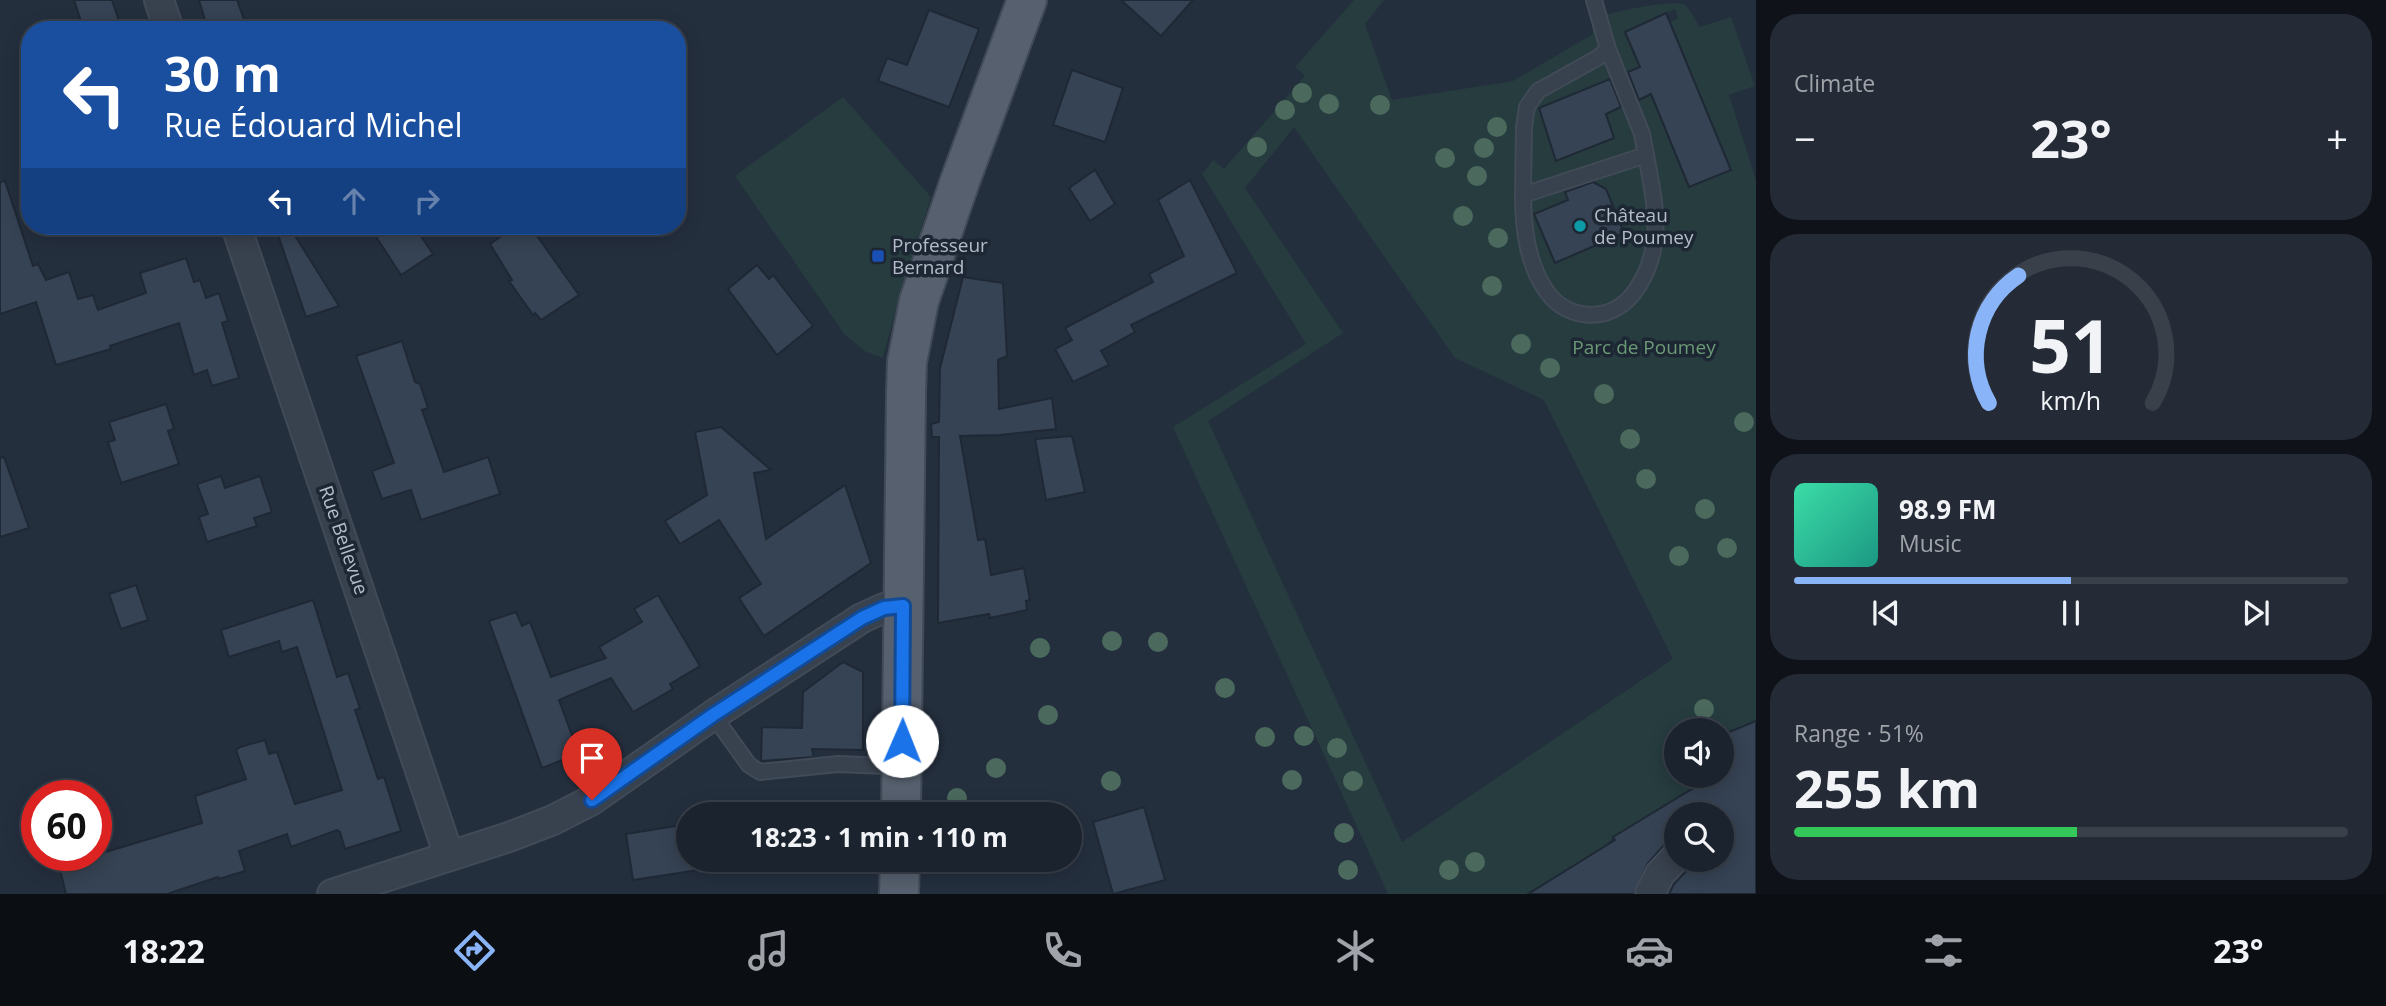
<!DOCTYPE html>
<html lang="en">
<head>
<meta charset="utf-8">
<style>
	body { margin:0; font-family:"Open Sans",sans-serif; background:#242b36; color:#f1f3f6; height:100vh; display:flex; flex-direction:column; font-size:26px; white-space:nowrap }
	* { box-sizing:border-box; margin:0 }
	p { font-size:23px; color:#a0a4aa }
	.icon { flex:none; width:38px; height:38px; fill:none; stroke:currentColor; stroke-width:2; stroke-linecap:round; stroke-linejoin:round }
	.map { position:relative; flex:1; overflow:hidden }
	.side { display:flex; flex-direction:column; gap:14px; padding:14px; background:#0f1319; width:630px }
	.side>* { flex:none }
	.banner { position:absolute; left:21px; top:21px; width:665px; height:214px; border-radius:28px; box-shadow:0 4px 18px #0003,0 0 0 2px #39404a; background:#1a4fa0; color:#fff; overflow:hidden }
	.tools { position:absolute; left:1664px; top:718px; display:grid; gap:14px }
	.tools a { display:grid; place-items:center; width:70px; height:70px; border-radius:50%; background:#1b232e; box-shadow:0 4px 18px #0003,0 0 0 2px #39404a; font-size:35px }
	.speed { position:absolute; left:21px; top:780px; display:flex; gap:14px; font-size:35px; font-weight:700; text-align:center }
	.speed>* { display:grid; place-content:center; width:91px; height:91px; border-radius:50%; background:#1b232e; box-shadow:0 4px 18px #0003,0 0 0 2px #39404a; line-height:1 }
	.speed .limit { border:10px solid #d22; background:#fff; color:#111 }
	.pin { position:absolute; display:grid; place-items:center; width:60px; height:60px; color:#fff; margin:-72px -30px; border-radius:50% 50% 50% 0; rotate:-45deg; box-shadow:0 0 7px #0007 }
	.pin .icon { rotate:45deg }
	.me { position:absolute; width:77px; margin:-38px; rotate:1deg; stroke-linejoin:round; filter:drop-shadow(0 0 5px #0008) }
	.turn { display:flex; align-items:center; gap:24px; height:147px; padding:0 28px; font-size:32px }
	.turn .icon { width:91px; height:91px; stroke-width:2.5 }
	.turn b { display:block; font-size:49px; line-height:60px }
	.lanes { display:flex; align-items:center; height:66px; padding:0 28px; background:#0003; justify-content:center; gap:35px; direction:ltr }
	.lanes .off { opacity:.35 }
	.big { font-size:52px; font-weight:700; line-height:1.1 }
	.side .tile { flex:1; display:flex; flex-direction:column; justify-content:center; gap:10px; min-width:0; padding:0 24px; border-radius:28px; background:#242b36 }
	.side .dial { align-items:center; gap:0 }
	.dial svg { height:182px; overflow:visible; fill:none; stroke:#39404a; stroke-width:7; stroke-linecap:round; text-anchor:middle }
	.dial text { fill:#f1f3f6; stroke:none }
	.song { display:flex; align-items:center; gap:21px }
	.cover { width:84px; height:84px; border-radius:10px; background:linear-gradient(135deg,hsl(160 70% 55%),hsl(170 70% 35%)) }
	.played { height:7px; border-radius:4px; background:linear-gradient(90deg,#8ab4f8 50%,#39404a 50%) }
	.keys { display:flex; justify-content:space-around; direction:ltr }
	.heat { display:flex; justify-content:space-between; align-items:center; font-size:38px; direction:ltr }
	.charge { height:10px; border-radius:5px; background:linear-gradient(90deg,#34c759 51%,#39404a 0) }
	.trip { position:absolute; left:676px; top:802px; width:406px; height:70px; border-radius:35px; background:#1b232e; box-shadow:0 4px 18px #0003,0 0 0 2px #39404a; font-weight:700; line-height:70px; text-align:center }
	.menu { display:flex; height:112px; justify-content:space-around; align-items:center; background:#0b0e12; color:#a0a4aa }
	.menu .icon { width:49px; height:49px }
	.menu .active { color:#8ab4f8 }
	.menu b { font-size:32px; color:#f1f3f6 }
	main { display:flex; flex:1; min-height:0 }
	.map>svg:first-child { display:block }
</style>
</head>
<body>
<main>
<div class="map">
<svg width="1756" height="894" viewBox="0 0 1756 894">
	<rect width="100%" height="100%" fill="#242f3e"/>
	<g fill="#263c3f" fill-rule="evenodd">
		<path d="M1354,0H1384L1365,24L1392,100L1513,81L1593,34L1592,19C1611,12 1666,0 1684,4C1690,9 1695,20 1700,27L1731,17L1755,86L1729,95L1756,180V720L1722,735V730H1676V775H1706L1716,795L1613,837L1606,846L1528,894H1388L1173,427L1306,344L1202,174L1213,160L1224,169L1305,76L1295,67ZM1675,9L1678,18L1670,22L1731,169L1689,187L1682,170L1687,166L1625,32ZM1540,108L1613,111L1606,114L1614,138L1556,161ZM1294,127L1455,358L1544,400L1673,659L1402,842L1208,421L1343,333L1245,188ZM1600,186L1606,190L1624,233L1555,262L1536,218L1538,213Z"/>
		<path d="M843,97L931,197L895,312L883,358L866,352L845,335L735,176Z"/>
	</g>
	<g fill="#364354" stroke="#1f2835" stroke-width="2">
		<path d="M74,0H112L122,30H84Z"/>
		<path d="M199,0H237L248,30H208Z"/>
		<path d="M1121,0H1193L1161,36Z"/>
		<path d="M929,10L979,29L949,107L878,81L887,58L907,65Z"/>
		<path d="M1666,13L1731,170L1689,187L1651,94L1639,100L1628,72L1640,67L1625,32Z"/>
		<path d="M1072,70L1123,88L1105,142L1053,125Z"/>
		<path d="M1610,79L1621,107L1606,114L1614,138L1556,161L1539,108Z"/>
		<path d="M1095,170L1115,204L1090,221L1069,188Z"/>
		<path d="M1190,180L1237,273L1131,325L1135,332L1101,351L1109,365L1073,382L1055,349L1072,340L1065,328L1153,282L1149,274L1184,256L1158,200Z"/>
		<path d="M5,181L33,266L38,264L46,280L69,272L78,299L93,295L98,310L146,293L140,273L186,258L194,282L200,280L206,298L219,293L228,321L222,323L239,378L212,386L207,370L194,375L179,323L110,346L111,349L56,365L36,302L0,314V182Z"/>
		<path d="M1593,182L1606,189L1624,233L1555,263L1534,214L1568,200L1565,192Z"/>
		<path d="M275,226H289L339,306L306,317Z"/>
		<path d="M369,226H414L433,254L401,275Z"/>
		<path d="M516,226H530L579,295L541,320L535,313L533,315L509,281L512,280L490,244Z"/>
		<path d="M757,265L769,279L773,275L813,326L777,355L728,289Z"/>
		<path d="M963,277L1003,283L1007,356L998,360L999,409L1052,398L1056,429L1000,435L960,436L978,540L985,539L991,575L1024,568L1030,600L1026,601L1027,610L990,618L989,614L938,623L939,437H932L931,424L939,422L940,368Z"/>
		<path d="M402,341L415,382L420,384L428,408L422,410L444,472L488,457L500,494L421,520L411,490L382,499L372,471L394,463L356,356Z"/>
		<path d="M166,404L174,429L168,431L179,464L121,483L108,442L115,440L109,422Z"/>
		<path d="M721,427L771,470L754,473L766,539L845,485L871,563L764,636L739,598L761,584L719,520L680,544L665,521L707,495L695,432Z"/>
		<path d="M1072,436L1085,492L1046,500L1035,439Z"/>
		<path d="M4,457L29,528L0,537V458Z"/>
		<path d="M221,476L225,488L260,476L272,512L254,518L257,526L207,542L199,517L208,514L197,484Z"/>
		<path d="M136,585L148,620L121,629L109,594Z"/>
		<path d="M658,595L700,666L670,684L673,689L633,712L611,678L559,700L577,749L571,751L573,756L542,768L489,621L516,612L522,626L530,622L551,677L606,658L599,647L642,622L634,609Z"/>
		<path d="M313,600L337,677L348,673L360,708L355,710L378,779L384,777L401,831L345,849L340,832L337,830L291,847L287,834L239,851L245,871L219,879L218,877L167,894H66L59,866L202,823L195,796L246,779L236,750L240,747L265,740L269,754L277,752L295,804L342,790L297,647L282,652L279,641L229,657L221,630Z"/>
		<path d="M843,662L863,672V750L812,749L814,757L761,761L762,727L802,728L803,692Z"/>
		<path d="M1756,721V894H1669L1674,884L1689,868L1692,859H1722V814H1676V841L1664,845L1648,863L1634,894H1528L1615,840L1613,837L1715,775H1722V735Z"/>
		<path d="M1144,807L1165,880L1113,894L1093,822Z"/>
		<path d="M688,824V859H698L699,870L633,880L626,834Z"/>
	</g>
	<g fill="none" stroke-linecap="round" stroke-linejoin="round">
		<defs>
			<g id="service">
				<path d="M1594,0L1608,49L1642,134L1646,155L1523,195L1524,127L1527,107L1538,91L1599,57L1608,49"/>
				<path d="M1523,195C1523,228 1527,264 1547,292C1568,321 1610,323 1633,294C1644,280 1651,262 1654,245C1659,217 1651,183 1646,155"/>
				<path d="M713,715L749,765L760,772L838,764L886,766L900,763"/>
			</g>
			<g id="minor">
				<path d="M159,0L169,30"/>
				<path d="M236,226L449,856"/>
				<path d="M332,894L509,837L553,820L592,800L713,715L862,618L884,608L903,606"/>
				<path d="M1650,894L1660,874L1676,857"/>
			</g>
			<g id="primary">
				<path d="M901,814L906,394L907,362L919,301L960,181L1027,0"/>
				<path d="M899,894L900,859"/>
			</g>
		</defs>
		<use href="#service" stroke="#414a57" stroke-width="18"/>
		<use href="#minor" stroke="#414a57" stroke-width="32"/>
		<use href="#primary" stroke="#414a57" stroke-width="42"/>
		<use href="#service" stroke="#38414e" stroke-width="14"/>
		<use href="#minor" stroke="#38414e" stroke-width="28"/>
		<use href="#primary" stroke="#56606e" stroke-width="38"/>
	</g>
	<g fill="#4b6a5d">
		<circle cx="1302" cy="93" r="10"/>
		<circle cx="1329" cy="104" r="10"/>
		<circle cx="1380" cy="105" r="10"/>
		<circle cx="1285" cy="110" r="10"/>
		<circle cx="1497" cy="127" r="10"/>
		<circle cx="1257" cy="147" r="10"/>
		<circle cx="1484" cy="148" r="10"/>
		<circle cx="1445" cy="158" r="10"/>
		<circle cx="1477" cy="176" r="10"/>
		<circle cx="1463" cy="216" r="10"/>
		<circle cx="1498" cy="238" r="10"/>
		<circle cx="1492" cy="286" r="10"/>
		<circle cx="1521" cy="344" r="10"/>
		<circle cx="1550" cy="368" r="10"/>
		<circle cx="1604" cy="394" r="10"/>
		<circle cx="1744" cy="422" r="10"/>
		<circle cx="1630" cy="439" r="10"/>
		<circle cx="1646" cy="479" r="10"/>
		<circle cx="1705" cy="509" r="10"/>
		<circle cx="1727" cy="548" r="10"/>
		<circle cx="1679" cy="556" r="10"/>
		<circle cx="1112" cy="641" r="10"/>
		<circle cx="1158" cy="642" r="10"/>
		<circle cx="1040" cy="648" r="10"/>
		<circle cx="1225" cy="688" r="10"/>
		<circle cx="1704" cy="709" r="10"/>
		<circle cx="1048" cy="715" r="10"/>
		<circle cx="1304" cy="736" r="10"/>
		<circle cx="1265" cy="737" r="10"/>
		<circle cx="1337" cy="748" r="10"/>
		<circle cx="996" cy="768" r="10"/>
		<circle cx="1292" cy="780" r="10"/>
		<circle cx="1111" cy="781" r="10"/>
		<circle cx="1353" cy="781" r="10"/>
		<circle cx="957" cy="798" r="10"/>
		<circle cx="1344" cy="833" r="10"/>
		<circle cx="1475" cy="862" r="10"/>
		<circle cx="1348" cy="870" r="10"/>
		<circle cx="1449" cy="870" r="10"/>
	</g>
	<g fill="none" stroke-linecap="round" stroke-linejoin="round">
		<defs>
			<path id="route" d="M592,800L713,715L862,618L884,608L903,606L902,741"/>
		</defs>
		<use href="#route" stroke="#114b97" stroke-width="18"/>
		<use href="#route" stroke="#1a73e8" stroke-width="12"/>
	</g>
	<circle fill="#0f9aa8" stroke="#1d2633" stroke-width="2.5" cx="1580" cy="226" r="7"/>
	<rect fill="#1a4fb4" stroke="#1d2633" stroke-width="2.5" x="871" y="249" width="14" height="14" rx="3.5"/>
	<g text-anchor="middle" dominant-baseline="central" stroke-width="7" stroke-linejoin="round" paint-order="stroke">
		<g font-size="19" fill="#b4bcc9" stroke="#1d2633" text-anchor="start">
			<text x="1594" y="215">Château<tspan x="1594" dy="22">de Poumey</tspan></text>
			<text x="892" y="245">Professeur<tspan x="892" dy="22">Bernard</tspan></text>
		</g>
		<g font-size="19" fill="#6b9a76" stroke="#1d2633">
			<text x="1644" y="347">Parc de Poumey</text>
		</g>
		<g font-size="19" fill="#b4bcc9" stroke="#1d2633">
			<text transform="translate(344 540) rotate(71)">Rue Bellevue</text>
		</g>
	</g>
</svg>
<div class="tools">
<a><svg class="icon" aria-label="sound" viewBox="0 0 24 24"><path d="M4 9h4l5-4v14l-5-4H4zM17 9q2 3 0 6"/></svg></a>
<a><svg class="icon" aria-label="search" viewBox="0 0 24 24"><circle cx="10" cy="10" r="6"/><path d="M15 15l6 6"/></svg></a>
</div>
<div class="speed"><div class="limit">60</div></div>
<div class="pin" style="left:592px;top:800px;background:#d93025"><svg class="icon" aria-label="arrive" viewBox="0 0 24 24"><path d="M6 21V4h12l-3 4 3 4H6"/></svg></div>
<svg class="me" style="left:902px;top:741px" viewBox="-20 -20 40 40"><circle r="19" fill="#fff"/><path d="M0-13L10 11 0 6-10 11z" fill="#1a73e8"/></svg>
<div class="trip">18:23 · 1 min · 110 m</div>
<div class="banner">
<div class="turn"><svg class="icon" aria-label="left" viewBox="0 0 24 24"><path d="M17 20v-9H6M10 6l-5 5 5 5"/></svg><div><b>30 m</b>Rue Édouard Michel</div></div>
<div class="lanes"><svg class="icon" aria-label="left" viewBox="0 0 24 24"><path d="M17 20v-9H6M10 6l-5 5 5 5"/></svg><svg class="icon off" aria-label="ahead" viewBox="0 0 24 24"><path d="M12 20V5M6 11l6-6 6 6"/></svg><svg class="icon off" aria-label="right" viewBox="0 0 24 24"><path d="M7 20v-9h11M14 6l5 5-5 5"/></svg></div>
</div>
</div>
<section class="side">
<div class="tile"><p>Climate</p>
<div class="heat"><a>−</a><b class="big">23°</b><a>+</a></div>
</div>
<div class="tile dial"><svg viewBox="0 0 100 80">
<path d="M14 69A42 42 0 1 1 86 69"/>
<path d="M14 69A42 42 0 0 1 27 13" stroke="#8ab4f8"/>
<text x="50" y="56" font-size="32" font-weight="700">51</text>
<text x="50" y="72" font-size="11">km/h</text>
</svg></div>
<div class="tile">
<div class="song"><i class="cover"></i><div><b>98.9 FM</b><p>Music</p></div></div>
<div class="played"></div>
<div class="keys"><svg class="icon" aria-label="previous" viewBox="0 0 24 24"><path d="M18 5L8 12l10 7zM5 5v14"/></svg><svg class="icon" aria-label="pause" viewBox="0 0 24 24"><path d="M8 5v14M16 5v14"/></svg><svg class="icon" aria-label="next" viewBox="0 0 24 24"><path d="M6 5l10 7-10 7zM19 5v14"/></svg></div>
</div>
<div class="tile"><p>Range · 51%</p><b class="big">255 km</b><div class="charge"></div></div>
</section>
</main>
<nav class="menu">
<b>18:22</b>
<svg class="icon active" aria-label="directions" viewBox="0 0 24 24"><path d="M12 3l9 9-9 9-9-9zM9 14v-3h6M13 9l2 2-2 2"/></svg>
<svg class="icon" aria-label="music" viewBox="0 0 24 24"><path d="M9 18V5l10-2v13"/><circle cx="6" cy="18" r="3"/><circle cx="16" cy="16" r="3"/></svg>
<svg class="icon" aria-label="phone" viewBox="0 0 24 24"><path d="M5 4h4l2 5-3 2q2 4 5 5l2-3 5 2v4C11 20 4 13 5 4z"/></svg>
<svg class="icon" aria-label="climate" viewBox="0 0 24 24"><path d="M12 3v18M4 7l16 10M4 17L20 7"/></svg>
<svg class="icon" aria-label="car" viewBox="0 0 24 24"><path d="M5 17H2v-5l4-1 3-4h7l3 4 3 1v5h-3M9 17h6M6 11h13"/><circle cx="7" cy="17" r="2"/><circle cx="17" cy="17" r="2"/></svg>
<svg class="icon" aria-label="filters" viewBox="0 0 24 24"><path d="M4 7h16M4 17h16"/><circle cx="9" cy="7" r="2"/><circle cx="15" cy="17" r="2"/></svg>
<b>23°</b>
</nav>
</body>
</html>
